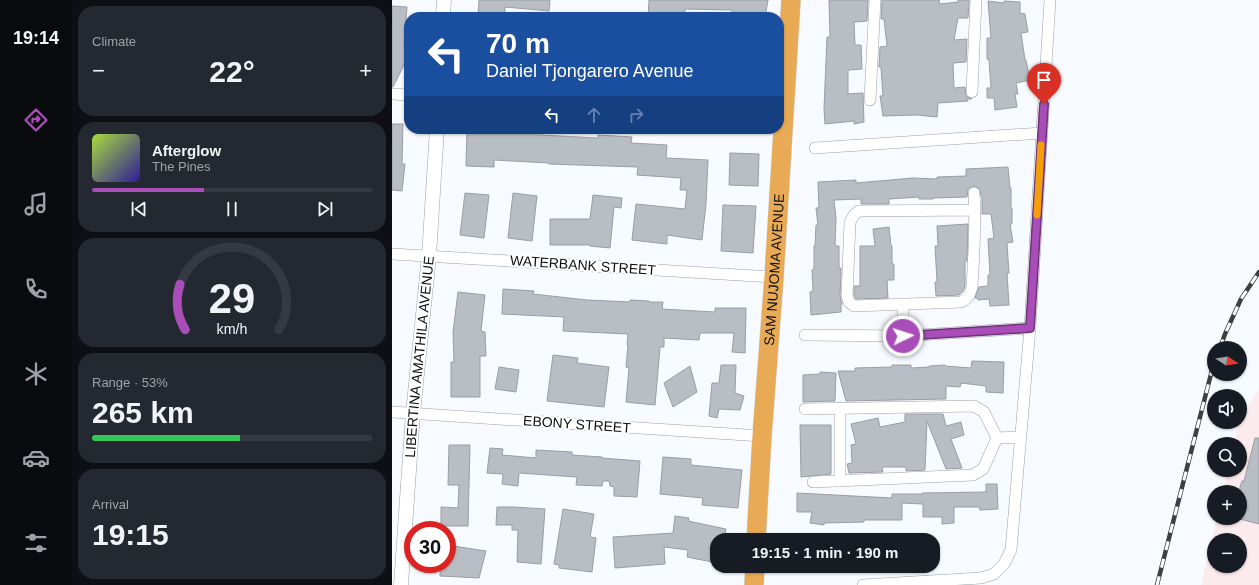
<!DOCTYPE html>
<html lang="en">
<head>
<meta charset="utf-8">
<style>
	body { margin:0; font-family:Helvetica,sans-serif; background:#242831; color:#f1f3f6; height:100vh; display:flex; flex-direction:column; font-size:15px; white-space:nowrap }
	* { box-sizing:border-box; margin:0 }
	p { font-size:13px; color:#9ea1a6 }
	.icon { flex:none; width:22px; height:22px; fill:none; stroke:currentColor; stroke-width:2; stroke-linecap:round; stroke-linejoin:round }
	.map { position:relative; flex:1; overflow:hidden }
	.panel { display:flex; flex-direction:column; gap:6px; padding:6px; background:#0d0f14; width:320px }
	.panel>* { flex:none }
	.banner { position:absolute; left:12px; top:12px; width:380px; height:122px; border-radius:16px; box-shadow:0 1px 3px #0004; background:#1a4fa0; color:#fff; overflow:hidden }
	.needle { width:26px; rotate:102deg }
	.controls { position:absolute; left:815px; top:341px; display:grid; gap:8px }
	.controls a { display:grid; place-items:center; width:40px; height:40px; border-radius:50%; background:#171b24; box-shadow:0 1px 3px #0004; font-size:20px }
	.speed { position:absolute; left:12px; top:521px; display:flex; gap:8px; font-size:20px; font-weight:700; text-align:center }
	.speed>* { display:grid; place-content:center; width:52px; height:52px; border-radius:50%; background:#171b24; box-shadow:0 1px 3px #0004; line-height:1 }
	.speed .limit { border:6px solid #d22; background:#fff; color:#111 }
	.pin { position:absolute; display:grid; place-items:center; width:34px; height:34px; color:#fff; margin:-41px -17px; border-radius:50% 50% 50% 0; rotate:-45deg; box-shadow:0 0 4px #0007 }
	.pin .icon { rotate:45deg }
	.me { position:absolute; width:44px; margin:-22px; rotate:86deg; stroke-linejoin:round; filter:drop-shadow(0 0 3px #0008) }
	.turn { display:flex; align-items:center; gap:14px; height:84px; padding:0 16px; font-size:18px }
	.turn .icon { width:52px; height:52px; stroke-width:2.5 }
	.turn b { display:block; font-size:28px; line-height:34px }
	.lanes { display:flex; align-items:center; height:38px; padding:0 16px; background:#0003; justify-content:center; gap:20px; direction:ltr }
	.lanes .off { opacity:.35 }
	.big { font-size:30px; font-weight:700; line-height:1.1 }
	.panel .tile { flex:1; display:flex; flex-direction:column; justify-content:center; gap:6px; min-width:0; padding:0 14px; border-radius:16px; background:#242831 }
	.panel .dial { align-items:center; gap:0 }
	.dial svg { height:104px; overflow:visible; fill:none; stroke:#363941; stroke-width:7; stroke-linecap:round; text-anchor:middle }
	.dial text { fill:#f1f3f6; stroke:none }
	.song { display:flex; align-items:center; gap:12px }
	.cover { width:48px; height:48px; border-radius:6px; background:linear-gradient(135deg,hsl(80 70% 55%),hsl(250 70% 35%)) }
	.played { height:4px; border-radius:2px; background:linear-gradient(90deg,#a94eb9 40%,#363941 40%) }
	.keys { display:flex; justify-content:space-around; direction:ltr }
	.heat { display:flex; justify-content:space-between; align-items:center; font-size:22px; direction:ltr }
	.charge { height:6px; border-radius:3px; background:linear-gradient(90deg,#34c759 53%,#363941 0) }
	.trip { position:absolute; left:318px; top:533px; width:230px; height:40px; border-radius:16px; background:#171b24; box-shadow:0 1px 3px #0004; font-weight:700; line-height:40px; text-align:center }
	main { display:flex; flex:1; min-height:0 }
	.tabs { display:flex; flex-direction:column; width:72px; justify-content:space-around; align-items:center; background:#090b0e; color:#9ea1a6 }
	.tabs .icon { width:28px; height:28px }
	.tabs .on { color:#a94eb9 }
	.tabs b { font-size:18px; color:#f1f3f6 }
	.map>svg:first-child { display:block }
</style>
</head>
<body>
<main>
<nav class="tabs">
<b>19:14</b>
<svg class="icon on" aria-label="directions" viewBox="0 0 24 24"><path d="M12 3l9 9-9 9-9-9zM9 14v-3h6M13 9l2 2-2 2"/></svg>
<svg class="icon" aria-label="music" viewBox="0 0 24 24"><path d="M9 18V5l10-2v13"/><circle cx="6" cy="18" r="3"/><circle cx="16" cy="16" r="3"/></svg>
<svg class="icon" aria-label="phone" viewBox="0 0 24 24"><path d="M5 4h4l2 5-3 2q2 4 5 5l2-3 5 2v4C11 20 4 13 5 4z"/></svg>
<svg class="icon" aria-label="climate" viewBox="0 0 24 24"><path d="M12 3v18M4 7l16 10M4 17L20 7"/></svg>
<svg class="icon" aria-label="car" viewBox="0 0 24 24"><path d="M5 17H2v-5l4-1 3-4h7l3 4 3 1v5h-3M9 17h6M6 11h13"/><circle cx="7" cy="17" r="2"/><circle cx="17" cy="17" r="2"/></svg>
<svg class="icon" aria-label="filters" viewBox="0 0 24 24"><path d="M4 7h16M4 17h16"/><circle cx="9" cy="7" r="2"/><circle cx="15" cy="17" r="2"/></svg>
</nav>
<section class="panel">
<div class="tile"><p>Climate</p>
<div class="heat"><a>−</a><b class="big">22°</b><a>+</a></div>
</div>
<div class="tile">
<div class="song"><i class="cover"></i><div><b>Afterglow</b><p>The Pines</p></div></div>
<div class="played"></div>
<div class="keys"><svg class="icon" aria-label="previous" viewBox="0 0 24 24"><path d="M18 5L8 12l10 7zM5 5v14"/></svg><svg class="icon" aria-label="pause" viewBox="0 0 24 24"><path d="M8 5v14M16 5v14"/></svg><svg class="icon" aria-label="next" viewBox="0 0 24 24"><path d="M6 5l10 7-10 7zM19 5v14"/></svg></div>
</div>
<div class="tile dial"><svg viewBox="0 0 100 80">
<path d="M14 69A42 42 0 1 1 86 69"/>
<path d="M14 69A42 42 0 0 1 10 34" stroke="#a94eb9"/>
<text x="50" y="56" font-size="32" font-weight="700">29</text>
<text x="50" y="72" font-size="11">km/h</text>
</svg></div>
<div class="tile"><p>Range · 53%</p><b class="big">265 km</b><div class="charge"></div></div>
<div class="tile"><p>Arrival</p><b class="big">19:15</b></div>
</section>
<div class="map">
<svg width="867" height="585" viewBox="0 0 867 585">
	<rect width="100%" height="100%" fill="#f7fafe"/>
	<path fill="#fbebec" fill-rule="evenodd" d="M867,389V585H809L825,518H848V492H831L836,470H848V444H842L848,419ZM822,540H848V566H822Z"/>
	<g fill="#b9bec4" stroke="#999ea4">
		<path d="M87,0H158L157,11L113,7V17L86,15Z"/>
		<path d="M257,0H376L373,17L353,12V17H340V10L293,9V17H256Z"/>
		<path d="M437,0H476L475,21L462,22L463,45H469L470,69L456,70V94L471,93L472,122L462,124V121L433,124L432,109L435,37H438Z"/>
		<path d="M490,0H547L548,4L566,2V0H577L576,18H566L562,40L575,39L574,62L561,63L562,88L573,87L574,96L580,99H575L576,101L546,103L545,117L525,115L491,116L488,96H491L489,67H487L488,47L495,46L492,19H489Z"/>
		<path d="M596,1L612,3V1L628,2V13L633,14L636,32L629,33L633,60H634L638,80L624,83L626,94H623L625,107L603,110L602,98H595V88H599L597,60L595,59V38H599Z"/>
		<path d="M0,6L15,7L12,46L17,47V55L1,87H0Z"/>
		<path d="M0,124H11L10,164H13L10,191L0,190Z"/>
		<path d="M75,129H131L149,130V135L206,138V135L240,137L239,143L275,145L274,158L316,160L314,204L310,240L275,235V244L240,240L244,204L293,209L295,190H288L289,178L245,175L246,167L157,164V163L102,160V167L74,166Z"/>
		<path d="M338,153L367,154L366,186L337,185Z"/>
		<path d="M616,167L618,188H619V208H620V224H618L621,242L615,243L617,273H615L617,305L598,306L597,299L586,300L585,298H583L587,287L596,286V275H598L596,239L602,238L599,214H590V196H589L588,189L582,186L579,187L576,189L575,197L541,198V199H527V197L497,199V204H469V199L442,200L444,218L443,246H447V268H449V273L448,296L450,304H449V312L419,315L418,292L421,291L420,270L422,269V246H423L424,225H426L424,208H427L426,182L464,180V183L521,178L545,179V177L574,176V169Z"/>
		<path d="M73,193L97,195L92,238L68,235Z"/>
		<path d="M121,193L145,196L140,241L116,238Z"/>
		<path d="M201,195L230,198L229,208L222,207L218,248L198,246V245H158V219H198Z"/>
		<path d="M331,205L364,206L361,253L329,251Z"/>
		<path d="M576,224L575,261H573V286L571,291L567,295L544,296L543,282H545L543,246H546L545,226Z"/>
		<path d="M497,227L499,246H500V264H502V280H495L496,298L464,299L462,295V286H468V246H483L481,229Z"/>
		<path d="M111,289L142,291L141,294L195,300L238,302V300L257,301V302H271L270,309L323,312V308H354L353,353L340,352L342,333H308L307,340L272,338V347H268L263,405L234,402L237,368L234,367L236,345H235L236,334L171,331L172,317L110,314Z"/>
		<path d="M66,292L93,295L89,331L93,332L94,356H88V397H59V362H62L61,332Z"/>
		<path d="M161,355L186,358L185,363L217,367L212,407L155,401Z"/>
		<path d="M580,361L612,362L611,393L594,392V386L569,383L568,387L554,386V399L454,401L446,371H463V368L500,367V365H519V368L537,367V366L553,365V366L579,368Z"/>
		<path d="M329,365H344L343,393L352,396L348,410L327,409L325,418L317,416L320,383H327Z"/>
		<path d="M298,366L305,392L281,407L272,383Z"/>
		<path d="M107,367L127,370L124,392L103,389Z"/>
		<path d="M428,372L444,373L443,401L411,402V375L428,374Z"/>
		<path d="M513,414H551L554,426L569,422L572,435L559,439L570,468L554,469L535,421L533,470L514,471V467H490L491,472L457,473L455,464L460,463L459,445L464,444L459,424L486,418L488,427L513,422Z"/>
		<path d="M408,425H439V474L409,477Z"/>
		<path d="M863,438H867V524L848,519V487L850,481H852Z"/>
		<path d="M57,445H78L76,526H49V507L66,508L67,485H56Z"/>
		<path d="M98,448L111,449L110,455L144,458V450L180,452V455L210,457V458L248,461L245,497L222,496V487L218,486L217,481H211L210,486L184,485L185,477L127,473L126,486L110,484L111,474L95,473Z"/>
		<path d="M271,457L299,459V465L350,470L346,508L310,505L311,498L268,494Z"/>
		<path d="M594,484H605L606,509L588,510L587,507H562V523L550,524V517H531V504L510,503V520H472V522L432,523V525L418,523L420,512H405V493L500,498V494H530V493L594,492Z"/>
		<path d="M105,507H122L153,509L149,564L125,562L126,530H120V525H104Z"/>
		<path d="M171,509L202,514L198,537L204,538L200,572L167,568V565L162,564Z"/>
		<path d="M283,516L297,518L296,521L334,529L332,540H325V563L295,557L296,550L272,547L273,564L223,568L221,537L281,533Z"/>
		<path d="M55,545L94,551L87,578L48,576V564H55Z"/>
	</g>
	<g fill="none" stroke-linecap="round" stroke-linejoin="round">
		<defs>
			<g id="minor">
				<path d="M580,92L584,0"/>
				<path d="M0,94L17,95"/>
				<path d="M478,100L483,0"/>
				<path d="M423,148L650,133"/>
				<path d="M582,193C584,224 582,256 580,287C578,294 576,299 569,302L462,306L457,302L455,296L458,222L462,215L467,211L583,210"/>
				<path d="M0,254L382,277"/>
				<path d="M413,335L511,336L638,328"/>
				<path d="M511,336V304"/>
				<path d="M448,408V481"/>
				<path d="M413,409L582,406L592,412L605,438"/>
				<path d="M0,412L370,436"/>
				<path d="M605,438L629,437"/>
				<path d="M421,482L581,475L591,469L605,438"/>
				<path d="M471,585L589,578L602,574L612,564L619,550L638,328L658,0"/>
			</g>
			<g id="tertiary">
				<path d="M51,17L52,0"/>
				<path id="s1" d="M9,585L21,413L37,256L45,129"/>
			</g>
			<g id="trunk">
				<path id="s2" d="M364,540L370,436L382,277L399,0"/>
				<path d="M362,585L363,566"/>
			</g>
		</defs>
		<use href="#minor" stroke="#9ba0a6" stroke-width="12"/>
		<use href="#tertiary" stroke="#9ba0a6" stroke-width="15"/>
		<use href="#trunk" stroke="#d4d4d4" stroke-width="20"/>
		<use href="#minor" stroke="#fff" stroke-width="11"/>
		<use href="#tertiary" stroke="#fff" stroke-width="14"/>
		<use href="#trunk" stroke="#e8aa54" stroke-width="19"/>
		<defs>
			<g id="rail">
				<path d="M828,348L833,334L849,299L867,272"/>
				<path d="M765,585L819,374L822,364"/>
			</g>
		</defs>
		<use href="#rail" stroke="#3d3f41" stroke-width="4.5"/>
		<use href="#rail" stroke="#fff" stroke-width="3" stroke-dasharray="9" stroke-linecap="butt"/>
	</g>
	<g fill="none" stroke-linecap="round" stroke-linejoin="round">
		<defs>
			<path id="route" d="M511,336L638,328L652,104"/>
		</defs>
		<use href="#route" stroke="#6e3378" stroke-width="10"/>
		<use href="#route" stroke="#a94eb9" stroke-width="7"/>
		<path stroke="#f59e0b" stroke-width="7" d="M645,215L649,145"/>
	</g>
	<g text-anchor="middle" dominant-baseline="central" stroke-width="4" stroke-linejoin="round" paint-order="stroke">
		<g font-size="14" fill="#0e0f11" stroke="#fff">
			<text transform="translate(191 265) rotate(4)">WATERBANK STREET</text>
			<text stroke="none"><textPath href="#s2" startOffset="271">SAM NUJOMA AVENUE</textPath></text>
			<text stroke="none"><textPath href="#s1" startOffset="229">LIBERTINA AMATHILA AVENUE</textPath></text>
			<text transform="translate(185 424) rotate(4)">EBONY STREET</text>
		</g>
	</g>
</svg>
<div class="controls">
<a><svg class="needle" viewBox="-14 -14 28 28"><path d="M0-13l5 13h-10z" fill="#e53935"/><path d="M0 13l5-13h-10z" fill="#9ea1a6"/></svg></a>
<a><svg class="icon" aria-label="sound" viewBox="0 0 24 24"><path d="M4 9h4l5-4v14l-5-4H4zM17 9q2 3 0 6"/></svg></a>
<a><svg class="icon" aria-label="search" viewBox="0 0 24 24"><circle cx="10" cy="10" r="6"/><path d="M15 15l6 6"/></svg></a>
<a>+</a>
<a>−</a>
</div>
<div class="speed"><div class="limit">30</div></div>
<div class="pin" style="left:652px;top:104px;background:#d93025"><svg class="icon" aria-label="arrive" viewBox="0 0 24 24"><path d="M6 21V4h12l-3 4 3 4H6"/></svg></div>
<svg class="me" style="left:511px;top:336px" viewBox="-20 -20 40 40"><circle r="17" fill="#a94eb9" stroke="#fff" stroke-width="3"/><path d="M0-11L8 9 0 5-8 9z" fill="#fff"/></svg>
<div class="trip">19:15 · 1 min · 190 m</div>
<div class="banner">
<div class="turn"><svg class="icon" aria-label="left" viewBox="0 0 24 24"><path d="M17 20v-9H6M10 6l-5 5 5 5"/></svg><div><b>70 m</b>Daniel Tjongarero Avenue</div></div>
<div class="lanes"><svg class="icon" aria-label="left" viewBox="0 0 24 24"><path d="M17 20v-9H6M10 6l-5 5 5 5"/></svg><svg class="icon off" aria-label="ahead" viewBox="0 0 24 24"><path d="M12 20V5M6 11l6-6 6 6"/></svg><svg class="icon off" aria-label="right" viewBox="0 0 24 24"><path d="M7 20v-9h11M14 6l5 5-5 5"/></svg></div>
</div>
</div>
</main>
</body>
</html>
